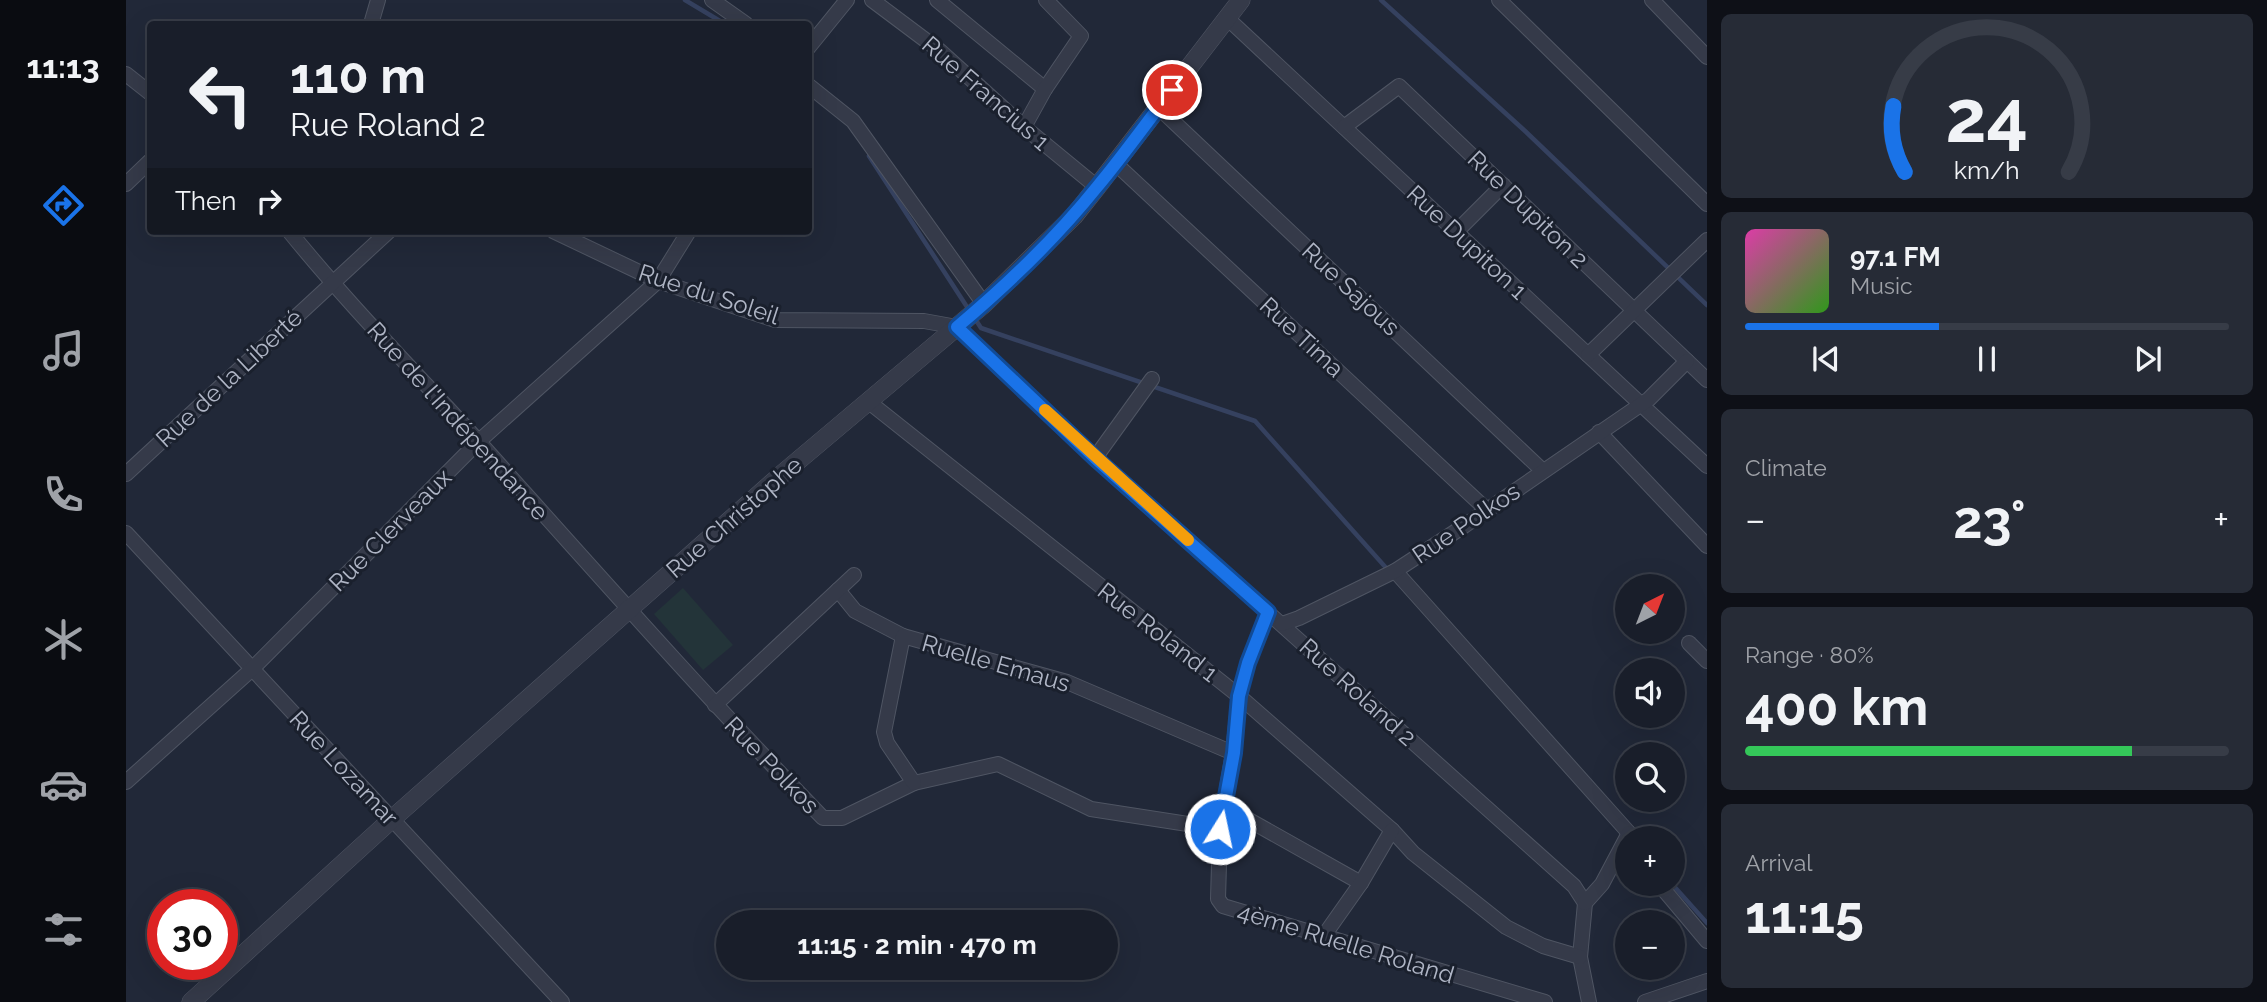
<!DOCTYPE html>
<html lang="en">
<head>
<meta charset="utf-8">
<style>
	body { margin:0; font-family:Raleway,sans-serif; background:#262b36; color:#f1f3f6; height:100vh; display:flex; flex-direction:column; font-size:26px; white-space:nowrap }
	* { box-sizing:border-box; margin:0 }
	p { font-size:23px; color:#9fa2a8 }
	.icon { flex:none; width:38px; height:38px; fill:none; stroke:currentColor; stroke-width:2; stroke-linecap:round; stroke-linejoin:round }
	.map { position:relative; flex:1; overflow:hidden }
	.sheet { display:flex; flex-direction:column; gap:14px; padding:14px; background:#0e1017; width:560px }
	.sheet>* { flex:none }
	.top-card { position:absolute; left:21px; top:21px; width:665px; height:214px; border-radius:7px; box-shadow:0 7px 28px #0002,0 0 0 2px #373c47; background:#191e2a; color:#f1f3f6; overflow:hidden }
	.needle { width:46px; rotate:42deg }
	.buttons { position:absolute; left:1489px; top:574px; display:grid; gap:14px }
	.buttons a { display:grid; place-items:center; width:70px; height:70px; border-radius:50%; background:#191e2a; box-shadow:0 7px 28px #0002,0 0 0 2px #373c47; font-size:35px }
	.speed { position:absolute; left:21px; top:889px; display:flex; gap:14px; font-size:35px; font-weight:700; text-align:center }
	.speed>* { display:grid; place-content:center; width:91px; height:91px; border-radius:50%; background:#191e2a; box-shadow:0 7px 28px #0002,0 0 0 2px #373c47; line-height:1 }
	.speed .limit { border:10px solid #d22; background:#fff; color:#111 }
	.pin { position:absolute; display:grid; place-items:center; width:60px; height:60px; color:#fff; margin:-30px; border:4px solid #fff; border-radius:50%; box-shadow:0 2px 7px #0007 }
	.me { position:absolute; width:77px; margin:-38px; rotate:10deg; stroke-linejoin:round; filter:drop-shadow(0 0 5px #0008) }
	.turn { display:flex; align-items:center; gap:24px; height:147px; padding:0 28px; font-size:32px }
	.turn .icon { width:91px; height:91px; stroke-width:2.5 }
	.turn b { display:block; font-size:49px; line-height:60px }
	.then { display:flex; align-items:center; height:66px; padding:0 28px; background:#0003; gap:14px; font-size:26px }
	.big { font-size:52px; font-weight:700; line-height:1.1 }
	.sheet .tile { flex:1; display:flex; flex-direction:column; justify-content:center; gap:10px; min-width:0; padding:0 24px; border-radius:10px; background:#262b36 }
	.sheet .dial { align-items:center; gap:0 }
	.dial svg { height:182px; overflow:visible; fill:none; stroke:#373c47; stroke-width:7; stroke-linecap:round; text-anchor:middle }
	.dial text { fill:#f1f3f6; stroke:none }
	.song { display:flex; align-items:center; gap:21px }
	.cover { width:84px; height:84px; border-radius:10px; background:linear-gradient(135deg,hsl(320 70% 55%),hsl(110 70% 35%)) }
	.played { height:7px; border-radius:4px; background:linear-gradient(90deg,#1a73e8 40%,#373c47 40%) }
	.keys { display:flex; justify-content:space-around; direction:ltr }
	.heat { display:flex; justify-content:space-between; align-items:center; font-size:38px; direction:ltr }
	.charge { height:10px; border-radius:5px; background:linear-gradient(90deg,#34c759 80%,#373c47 0) }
	.trip { position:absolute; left:590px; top:910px; width:402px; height:70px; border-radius:35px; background:#191e2a; box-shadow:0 7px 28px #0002,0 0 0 2px #373c47; font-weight:700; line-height:70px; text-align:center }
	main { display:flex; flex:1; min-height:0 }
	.tab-bar { display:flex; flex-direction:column; width:126px; justify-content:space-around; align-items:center; background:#0a0c11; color:#9fa2a8 }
	.tab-bar .icon { width:49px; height:49px }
	.tab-bar .selected { color:#1a73e8 }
	.tab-bar b { font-size:32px; color:#f1f3f6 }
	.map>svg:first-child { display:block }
</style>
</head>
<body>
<main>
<nav class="tab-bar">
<b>11:13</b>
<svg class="icon selected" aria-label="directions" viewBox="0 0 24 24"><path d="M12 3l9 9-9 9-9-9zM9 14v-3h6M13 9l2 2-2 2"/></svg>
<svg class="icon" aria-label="music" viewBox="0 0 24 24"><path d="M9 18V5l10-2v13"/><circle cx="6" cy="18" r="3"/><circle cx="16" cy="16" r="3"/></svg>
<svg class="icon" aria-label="phone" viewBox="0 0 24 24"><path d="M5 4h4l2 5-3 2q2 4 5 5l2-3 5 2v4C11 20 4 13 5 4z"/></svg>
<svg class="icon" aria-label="climate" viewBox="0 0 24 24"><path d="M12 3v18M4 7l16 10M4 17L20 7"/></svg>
<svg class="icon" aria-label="car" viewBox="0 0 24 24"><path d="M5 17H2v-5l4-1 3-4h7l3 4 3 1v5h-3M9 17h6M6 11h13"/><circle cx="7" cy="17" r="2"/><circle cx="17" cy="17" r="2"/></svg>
<svg class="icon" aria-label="filters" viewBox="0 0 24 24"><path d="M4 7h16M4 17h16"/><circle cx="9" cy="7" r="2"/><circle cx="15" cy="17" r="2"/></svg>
</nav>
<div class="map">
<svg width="1581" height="1002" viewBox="0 0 1581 1002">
	<rect width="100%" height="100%" fill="#212838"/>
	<path fill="#233439" d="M557,588L607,645L577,670L528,614Z"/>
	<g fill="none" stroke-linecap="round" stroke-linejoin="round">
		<g stroke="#35415f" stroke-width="4.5">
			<path d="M559,0L599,24"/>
			<path d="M1255,0L1399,131L1581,305"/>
			<path d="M743,156L843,310"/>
			<path d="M848,317L855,328L1129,421L1262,570"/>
			<path d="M1546,884L1581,923"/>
		</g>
		<defs>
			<g id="minor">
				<path d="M586,0L620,24"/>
				<path d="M746,0L814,51L898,127L971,187"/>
				<path d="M811,0L919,89"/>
				<path d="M1373,0L1581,204"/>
				<path d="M1526,0L1581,57"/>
				<path d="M1101,18L1581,466"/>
				<path d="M245,24L252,0"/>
				<path d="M682,48L721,0"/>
				<path d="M0,74L24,93"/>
				<path d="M682,85L727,121L858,304"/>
				<path d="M1032,107L1417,471"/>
				<path d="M898,127L919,89L955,36L920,0"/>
				<path d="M1218,127L1273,86L1581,380"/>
				<path d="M990,164L1361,510"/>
				<path d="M0,184L24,161"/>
				<path d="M163,231C223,305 290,373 354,443C467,569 579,696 697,818H716L788,783L872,764L965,809L1094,829L1107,753L1113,696L1122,663L1142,612"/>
				<path d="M427,231L532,281L649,320L798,321L831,327L969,458L1448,886L1459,903L1454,957L1463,1002"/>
				<path d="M1330,232L1377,185"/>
				<path d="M1462,355L1581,240"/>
				<path d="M743,402L1113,696L1266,830L1287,853L1380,927L1417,946L1454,957"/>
				<path d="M1473,432L1581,546"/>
				<path d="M969,458L1026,379"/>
				<path d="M0,474L263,231"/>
				<path d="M0,533L436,1002"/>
				<path d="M1269,571L1503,833L1505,838"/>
				<path d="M712,590L729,611L777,636"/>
				<path d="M1156,624L1173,618L1269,571L1338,526L1523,399L1561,361"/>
				<path d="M1563,643L1581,661"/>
				<path d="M589,705L728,575"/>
				<path d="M0,782L125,670L352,442L532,281L563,231"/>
				<path d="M788,783L761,743L758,732L777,636L941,682L1107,753"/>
				<path d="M1098,806L1235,883"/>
				<path d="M1094,829L1092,899L1097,906L1419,1002"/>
				<path d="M1533,884L1581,941"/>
				<path d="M1459,903L1476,884L1503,833"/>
				<path d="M1197,937L1235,883L1266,830"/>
				<path d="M1519,1002L1581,981"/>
			</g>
			<path id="tertiary" d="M65,1002L266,819L655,475L858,304L948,216L971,187L1115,0"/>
		</defs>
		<use href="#minor" stroke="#4f5563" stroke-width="16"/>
		<use href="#tertiary" stroke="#4f5563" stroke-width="19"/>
		<use href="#minor" stroke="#353a49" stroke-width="14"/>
		<use href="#tertiary" stroke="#353a49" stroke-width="18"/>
	</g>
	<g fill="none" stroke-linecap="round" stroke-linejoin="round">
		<defs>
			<path id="route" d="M1046,90C1021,122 997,156 971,187C930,238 881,285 831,327L969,458L1142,612L1122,663L1113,696L1108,753L1094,829"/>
		</defs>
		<use href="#route" stroke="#114b97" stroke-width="18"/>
		<use href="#route" stroke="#1a73e8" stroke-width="12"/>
		<path stroke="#f59e0b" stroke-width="12" d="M919,410L1062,540"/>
	</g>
	<g text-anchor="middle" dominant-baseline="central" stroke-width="6" stroke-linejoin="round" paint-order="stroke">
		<g font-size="24" fill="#afb5c5" stroke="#1a202d">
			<text transform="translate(860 93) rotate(41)">Rue Francius 1</text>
			<text transform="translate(1402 209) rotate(44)">Rue Dupiton 2</text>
			<text transform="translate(1341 242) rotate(43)">Rue Dupiton 1</text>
			<text transform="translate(1225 289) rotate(43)">Rue Sajous</text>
			<text transform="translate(583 294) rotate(18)">Rue du Soleil</text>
			<text transform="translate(1176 337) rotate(43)">Rue Tima</text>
			<text transform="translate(103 378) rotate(-43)">Rue de la Liberté</text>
			<text transform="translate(332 421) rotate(48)">Rue de l'Indépendance</text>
			<text transform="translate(608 517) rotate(-41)">Rue Christophe</text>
			<text transform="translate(1340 523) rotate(-34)">Rue Polkos</text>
			<text transform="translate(264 530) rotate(-45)">Rue Clerveaux</text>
			<text transform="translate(1032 632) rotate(38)">Rue Roland 1</text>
			<text transform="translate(870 663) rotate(16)">Ruelle Emaus</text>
			<text transform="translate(1232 692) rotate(42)">Rue Roland 2</text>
			<text transform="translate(646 765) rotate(46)">Rue Polkos</text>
			<text transform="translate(218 768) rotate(47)">Rue Lozamar</text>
			<text transform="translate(1220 943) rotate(17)">4ème Ruelle Roland</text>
		</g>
	</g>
</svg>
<div class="buttons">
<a><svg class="needle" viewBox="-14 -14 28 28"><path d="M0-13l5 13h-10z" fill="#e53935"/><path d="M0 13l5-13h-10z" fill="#9fa2a8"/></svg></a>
<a><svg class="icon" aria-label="sound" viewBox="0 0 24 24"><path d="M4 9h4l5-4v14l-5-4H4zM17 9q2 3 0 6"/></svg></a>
<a><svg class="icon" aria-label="search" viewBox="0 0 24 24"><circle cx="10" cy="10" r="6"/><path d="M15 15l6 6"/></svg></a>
<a>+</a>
<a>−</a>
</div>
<div class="speed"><div class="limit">30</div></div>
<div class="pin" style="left:1046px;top:90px;background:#d93025"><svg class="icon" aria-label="arrive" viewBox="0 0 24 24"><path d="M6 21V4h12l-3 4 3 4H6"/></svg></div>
<svg class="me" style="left:1094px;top:829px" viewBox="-20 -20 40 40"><circle r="17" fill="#1a73e8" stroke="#fff" stroke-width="3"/><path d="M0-11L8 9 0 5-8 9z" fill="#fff"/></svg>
<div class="trip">11:15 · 2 min · 470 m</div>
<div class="top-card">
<div class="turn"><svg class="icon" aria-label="left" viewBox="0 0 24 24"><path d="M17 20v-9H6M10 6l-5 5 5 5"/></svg><div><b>110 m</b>Rue Roland 2</div></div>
<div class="then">Then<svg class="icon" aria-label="right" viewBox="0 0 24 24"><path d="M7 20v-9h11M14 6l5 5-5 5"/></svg></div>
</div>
</div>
<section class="sheet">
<div class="tile dial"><svg viewBox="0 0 100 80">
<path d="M14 69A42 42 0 1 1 86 69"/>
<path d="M14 69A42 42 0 0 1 9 40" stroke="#1a73e8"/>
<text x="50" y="56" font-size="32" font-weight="700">24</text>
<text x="50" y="72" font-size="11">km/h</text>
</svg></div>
<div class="tile">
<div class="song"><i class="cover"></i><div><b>97.1 FM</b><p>Music</p></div></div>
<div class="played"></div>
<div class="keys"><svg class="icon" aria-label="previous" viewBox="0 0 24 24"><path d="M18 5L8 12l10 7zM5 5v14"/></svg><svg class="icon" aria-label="pause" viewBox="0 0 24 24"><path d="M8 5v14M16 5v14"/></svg><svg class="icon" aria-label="next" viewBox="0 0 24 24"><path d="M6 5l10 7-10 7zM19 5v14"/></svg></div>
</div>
<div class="tile"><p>Climate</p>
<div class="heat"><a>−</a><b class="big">23°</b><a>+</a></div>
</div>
<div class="tile"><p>Range · 80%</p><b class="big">400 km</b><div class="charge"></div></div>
<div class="tile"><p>Arrival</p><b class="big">11:15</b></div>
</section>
</main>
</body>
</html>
